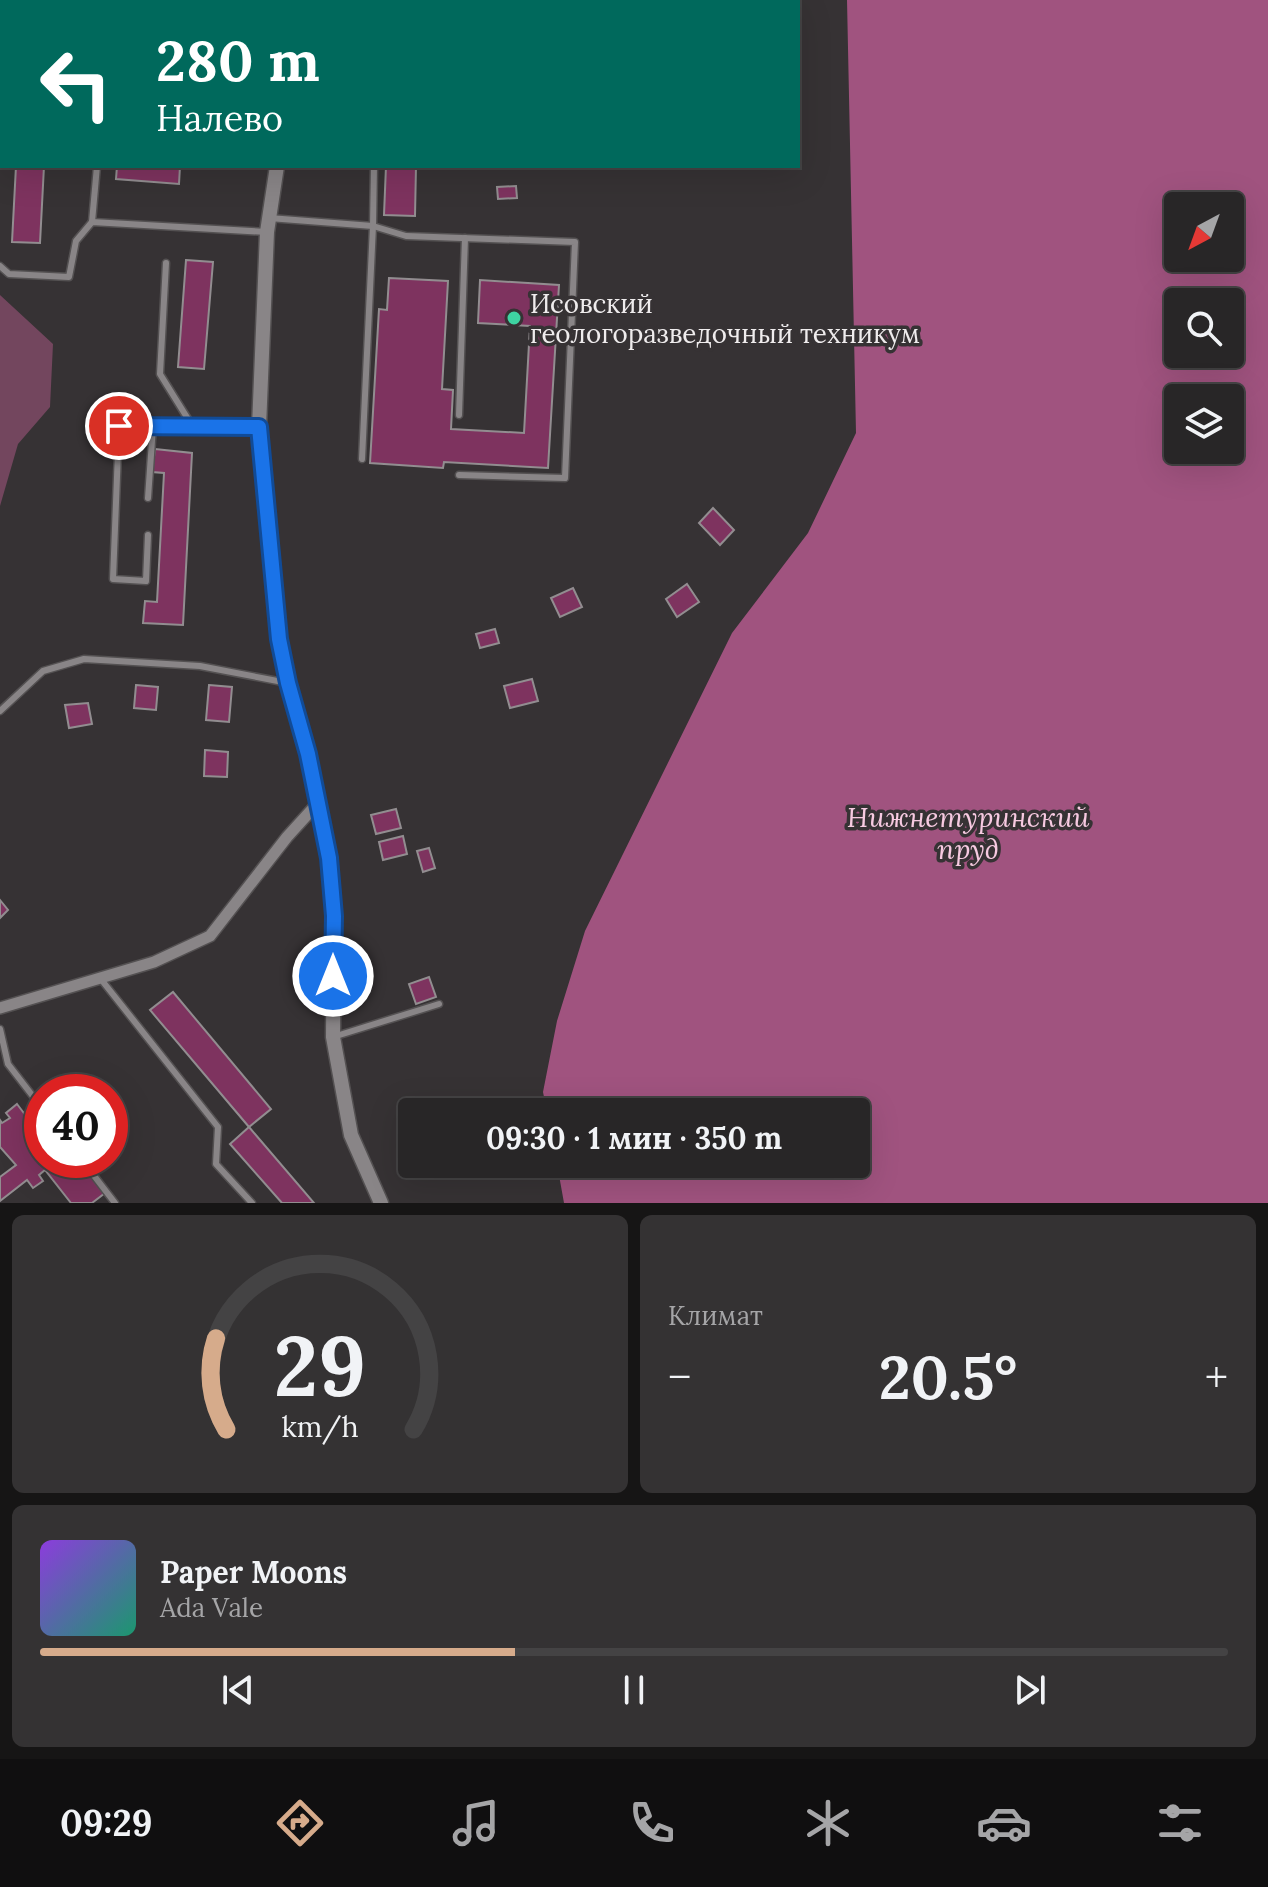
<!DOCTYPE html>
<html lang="ru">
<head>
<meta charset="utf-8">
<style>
	body { margin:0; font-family:Lora,serif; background:#343233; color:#f1f3f6; height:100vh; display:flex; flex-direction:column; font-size:30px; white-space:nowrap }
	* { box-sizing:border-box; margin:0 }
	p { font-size:26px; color:#a5a5a7 }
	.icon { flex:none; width:44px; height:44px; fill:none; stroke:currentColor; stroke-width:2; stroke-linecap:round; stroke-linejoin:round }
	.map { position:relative; height:1203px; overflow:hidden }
	.panel { display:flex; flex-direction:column; gap:12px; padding:12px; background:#161515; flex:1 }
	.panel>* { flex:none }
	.hud { position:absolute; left:0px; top:0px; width:800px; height:168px; box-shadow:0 8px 32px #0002,0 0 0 2px #444344; background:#00695c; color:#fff; overflow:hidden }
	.needle { width:52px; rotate:221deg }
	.controls { position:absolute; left:1164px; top:192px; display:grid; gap:16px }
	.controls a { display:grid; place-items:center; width:80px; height:80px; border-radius:8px; background:#282627; box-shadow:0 8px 32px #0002,0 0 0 2px #444344; font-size:40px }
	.speed { position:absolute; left:24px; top:1074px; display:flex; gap:16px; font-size:40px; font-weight:700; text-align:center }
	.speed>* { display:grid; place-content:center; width:104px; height:104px; border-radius:50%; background:#282627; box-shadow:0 8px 32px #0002,0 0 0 2px #444344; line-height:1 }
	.speed .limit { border:12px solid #d22; background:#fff; color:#111 }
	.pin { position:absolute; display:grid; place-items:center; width:68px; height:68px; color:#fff; margin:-34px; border:4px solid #fff; border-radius:50%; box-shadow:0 2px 8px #0007 }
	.me { position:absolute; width:88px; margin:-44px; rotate:0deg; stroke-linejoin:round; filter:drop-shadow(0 0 6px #0008) }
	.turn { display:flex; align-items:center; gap:28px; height:168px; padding:0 24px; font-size:36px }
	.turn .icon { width:104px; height:104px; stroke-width:2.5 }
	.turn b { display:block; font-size:56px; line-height:68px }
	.big { font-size:60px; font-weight:700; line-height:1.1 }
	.panel .widget { flex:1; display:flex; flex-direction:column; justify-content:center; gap:12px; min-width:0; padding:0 28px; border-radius:12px; background:#343233 }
	.panel .dial { align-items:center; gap:0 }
	.dial svg { height:208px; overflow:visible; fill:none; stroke:#444344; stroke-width:7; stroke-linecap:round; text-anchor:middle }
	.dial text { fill:#f1f3f6; stroke:none }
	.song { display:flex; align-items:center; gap:24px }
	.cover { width:96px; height:96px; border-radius:12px; background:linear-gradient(135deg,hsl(270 70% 55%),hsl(160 70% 35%)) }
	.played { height:8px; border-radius:4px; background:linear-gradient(90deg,#d6ab8b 40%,#444344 40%) }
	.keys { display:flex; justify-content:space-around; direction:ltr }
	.heat { display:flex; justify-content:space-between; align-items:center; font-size:44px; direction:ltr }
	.panel .tiles { flex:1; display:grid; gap:12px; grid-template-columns:1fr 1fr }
	.widget:last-child { grid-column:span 2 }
	.trip { position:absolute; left:398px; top:1098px; width:472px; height:80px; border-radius:8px; background:#282627; box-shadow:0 8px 32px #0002,0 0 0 2px #444344; font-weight:700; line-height:80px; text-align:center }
	.menu { display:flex; height:128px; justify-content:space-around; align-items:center; background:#100f10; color:#a5a5a7 }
	.menu .icon { width:56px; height:56px }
	.menu .current { color:#d6ab8b }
	.menu b { font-size:36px; color:#f1f3f6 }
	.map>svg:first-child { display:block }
</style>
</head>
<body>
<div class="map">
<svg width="1268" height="1203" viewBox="0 0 1268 1203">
	<rect width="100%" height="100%" fill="#363234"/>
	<path fill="#73465e" d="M0,295L53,344L50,407L18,444L0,506Z"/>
	<path fill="#a0537f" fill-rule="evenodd" d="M847,0H1268V1203H564L557,1164H856V1112H547L543,1092L557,1021L585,931L732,633L808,533L856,433ZM1178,206H1230V258H1178ZM1178,302H1230V354H1178ZM1178,398H1230V450H1178Z"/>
	<g fill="#7e335f" stroke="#928d90" stroke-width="2">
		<path d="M124,0H160L161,2H125Z"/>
		<path d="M0,28L2,31V71L0,68Z"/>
		<path d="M16,166H44L40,243L12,242Z"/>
		<path d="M117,166H180L179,184L116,179Z"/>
		<path d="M386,166H416L415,216L384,215Z"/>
		<path d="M516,186L517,198L498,199L497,187Z"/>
		<path d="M186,260L213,262L204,369L178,367Z"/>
		<path d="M389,278L448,281L442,389L453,390L451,429L524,433L530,326L478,323L480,280L559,285L548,468L444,462L443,468L370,463L379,309L387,310Z"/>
		<path d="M155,449L192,453L183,625L143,623L145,601L157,602L164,473L152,472Z"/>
		<path d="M713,508L734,530L720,545L699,523Z"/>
		<path d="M687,584L699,602L677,617L666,599Z"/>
		<path d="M573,588L582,607L560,617L551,598Z"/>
		<path d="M495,629L499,643L480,648L476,634Z"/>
		<path d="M532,679L538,701L510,708L504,686Z"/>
		<path d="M136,685L158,687L156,710L134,708Z"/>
		<path d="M209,685L232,687L229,722L206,720Z"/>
		<path d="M88,703L92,724L69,728L65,705Z"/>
		<path d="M205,750L228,752L227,777L204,776Z"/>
		<path d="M396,809L401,828L376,834L371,815Z"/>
		<path d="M403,836L407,854L383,860L379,842Z"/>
		<path d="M429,848L435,868L423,872L417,851Z"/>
		<path d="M0,900L8,910L0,918Z"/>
		<path d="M429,977L436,997L416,1004L409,984Z"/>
		<path d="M173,992L271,1109L249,1127L150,1010Z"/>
		<path d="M17,1104L42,1137V1160H80L105,1193L92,1203H71L45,1170L39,1175L43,1181L33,1188L27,1180L0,1201V1177L16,1165L0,1147V1120L2,1123L10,1118L6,1113Z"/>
		<path d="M249,1127L314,1203H282L230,1144Z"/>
	</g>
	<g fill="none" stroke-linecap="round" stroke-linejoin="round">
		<defs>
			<g id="service">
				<path d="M94,0L96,2"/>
				<path d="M331,0L336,2"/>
				<path d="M269,218L373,226L406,236L575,242L565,478L459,475"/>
				<path d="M92,222L97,166"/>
				<path d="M166,263L160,374L193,427"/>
				<path d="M0,266L9,274L69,277L76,241L92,222L267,232"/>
				<path d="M459,415L465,238"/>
				<path d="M362,459L373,226L374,166"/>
				<path d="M148,498L153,426L259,427"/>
				<path d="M148,535L146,581L113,579L119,426H153"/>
				<path d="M0,711L43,671L84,659L200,666L288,683"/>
				<path d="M100,978L218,1127L216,1164L252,1203"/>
				<path d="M0,1029L8,1064L42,1108"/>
				<path d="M333,1037L439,1004"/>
				<path d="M82,1160L115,1203"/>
			</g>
			<path id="minor" d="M0,1008L154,962L210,936L287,837L317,804"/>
			<g id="tertiary">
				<path d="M307,2L308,0"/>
				<path d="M277,166L267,232L259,427L279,639L288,683L308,754L329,858L334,916L333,1037L351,1135L381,1203"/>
			</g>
		</defs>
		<use href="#service" stroke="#545152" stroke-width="9"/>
		<use href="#minor" stroke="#545152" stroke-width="14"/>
		<use href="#tertiary" stroke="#545152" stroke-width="17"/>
		<use href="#service" stroke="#898587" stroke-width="6"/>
		<use href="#minor" stroke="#898587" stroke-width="11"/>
		<use href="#tertiary" stroke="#898587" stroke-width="14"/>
	</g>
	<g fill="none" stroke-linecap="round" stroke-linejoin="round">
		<defs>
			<path id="route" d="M119,426L259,427L279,639L288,683L308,754L329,858L334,916L333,976"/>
		</defs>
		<use href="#route" stroke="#114b97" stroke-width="20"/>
		<use href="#route" stroke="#1a73e8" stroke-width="14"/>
	</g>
	<circle fill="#3ed4a2" stroke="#363234" stroke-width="3" cx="514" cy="318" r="8"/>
	<g text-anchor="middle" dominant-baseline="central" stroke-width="7" stroke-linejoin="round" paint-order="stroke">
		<g font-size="26" fill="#efeced" stroke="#363234" text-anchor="start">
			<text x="530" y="303">Исовский<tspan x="530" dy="30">геологоразведочный техникум</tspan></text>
		</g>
		<g font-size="28" font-style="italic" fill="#f7cae1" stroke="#363234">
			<text x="968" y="817">Нижнетуринский<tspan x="968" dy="32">пруд</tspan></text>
		</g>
	</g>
</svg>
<div class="controls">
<a><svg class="needle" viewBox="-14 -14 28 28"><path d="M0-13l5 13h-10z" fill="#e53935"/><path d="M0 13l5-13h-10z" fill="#a5a5a7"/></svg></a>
<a><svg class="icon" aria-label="search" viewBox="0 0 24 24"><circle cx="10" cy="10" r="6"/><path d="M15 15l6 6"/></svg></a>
<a><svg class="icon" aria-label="layers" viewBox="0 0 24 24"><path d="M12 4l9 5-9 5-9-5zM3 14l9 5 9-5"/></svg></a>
</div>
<div class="speed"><div class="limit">40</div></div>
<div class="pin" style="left:119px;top:426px;background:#d93025"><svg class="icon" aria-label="arrive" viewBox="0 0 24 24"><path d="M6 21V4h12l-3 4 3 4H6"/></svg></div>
<svg class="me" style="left:333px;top:976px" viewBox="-20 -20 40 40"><circle r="17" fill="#1a73e8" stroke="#fff" stroke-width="3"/><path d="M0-11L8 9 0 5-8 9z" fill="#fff"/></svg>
<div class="trip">09:30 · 1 мин · 350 m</div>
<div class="hud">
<div class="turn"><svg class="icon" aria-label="left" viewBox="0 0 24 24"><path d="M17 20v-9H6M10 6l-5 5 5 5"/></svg><div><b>280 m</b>Налево</div></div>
</div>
</div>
<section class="panel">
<div class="tiles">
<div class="widget dial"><svg viewBox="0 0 100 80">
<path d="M14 69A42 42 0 1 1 86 69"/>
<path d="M14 69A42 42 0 0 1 10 34" stroke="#d6ab8b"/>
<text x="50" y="56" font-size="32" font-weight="700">29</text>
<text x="50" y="72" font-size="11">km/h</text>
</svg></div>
<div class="widget"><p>Климат</p>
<div class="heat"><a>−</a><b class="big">20.5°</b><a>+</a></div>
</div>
<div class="widget">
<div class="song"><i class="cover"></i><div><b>Paper Moons</b><p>Ada Vale</p></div></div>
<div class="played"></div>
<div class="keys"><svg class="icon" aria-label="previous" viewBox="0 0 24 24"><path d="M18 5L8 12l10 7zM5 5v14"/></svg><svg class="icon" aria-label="pause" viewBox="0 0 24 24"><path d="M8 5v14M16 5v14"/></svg><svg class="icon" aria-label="next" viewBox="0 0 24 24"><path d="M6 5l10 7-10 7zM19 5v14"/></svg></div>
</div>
</div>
</section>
<nav class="menu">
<b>09:29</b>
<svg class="icon current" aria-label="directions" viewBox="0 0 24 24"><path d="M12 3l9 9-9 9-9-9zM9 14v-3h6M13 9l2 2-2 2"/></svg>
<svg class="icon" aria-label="music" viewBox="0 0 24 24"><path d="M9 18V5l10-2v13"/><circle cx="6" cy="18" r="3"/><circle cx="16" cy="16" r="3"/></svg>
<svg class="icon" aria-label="phone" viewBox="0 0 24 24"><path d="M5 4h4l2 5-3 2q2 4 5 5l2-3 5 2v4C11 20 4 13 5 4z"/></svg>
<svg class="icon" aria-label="climate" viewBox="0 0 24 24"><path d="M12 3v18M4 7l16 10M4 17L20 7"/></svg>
<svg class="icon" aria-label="car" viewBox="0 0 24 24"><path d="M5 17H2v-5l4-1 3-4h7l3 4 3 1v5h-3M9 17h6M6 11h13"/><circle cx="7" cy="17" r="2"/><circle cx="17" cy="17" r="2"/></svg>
<svg class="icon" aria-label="filters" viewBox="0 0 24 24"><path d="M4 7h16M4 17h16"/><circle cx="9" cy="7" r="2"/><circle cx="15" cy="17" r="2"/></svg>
</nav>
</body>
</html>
